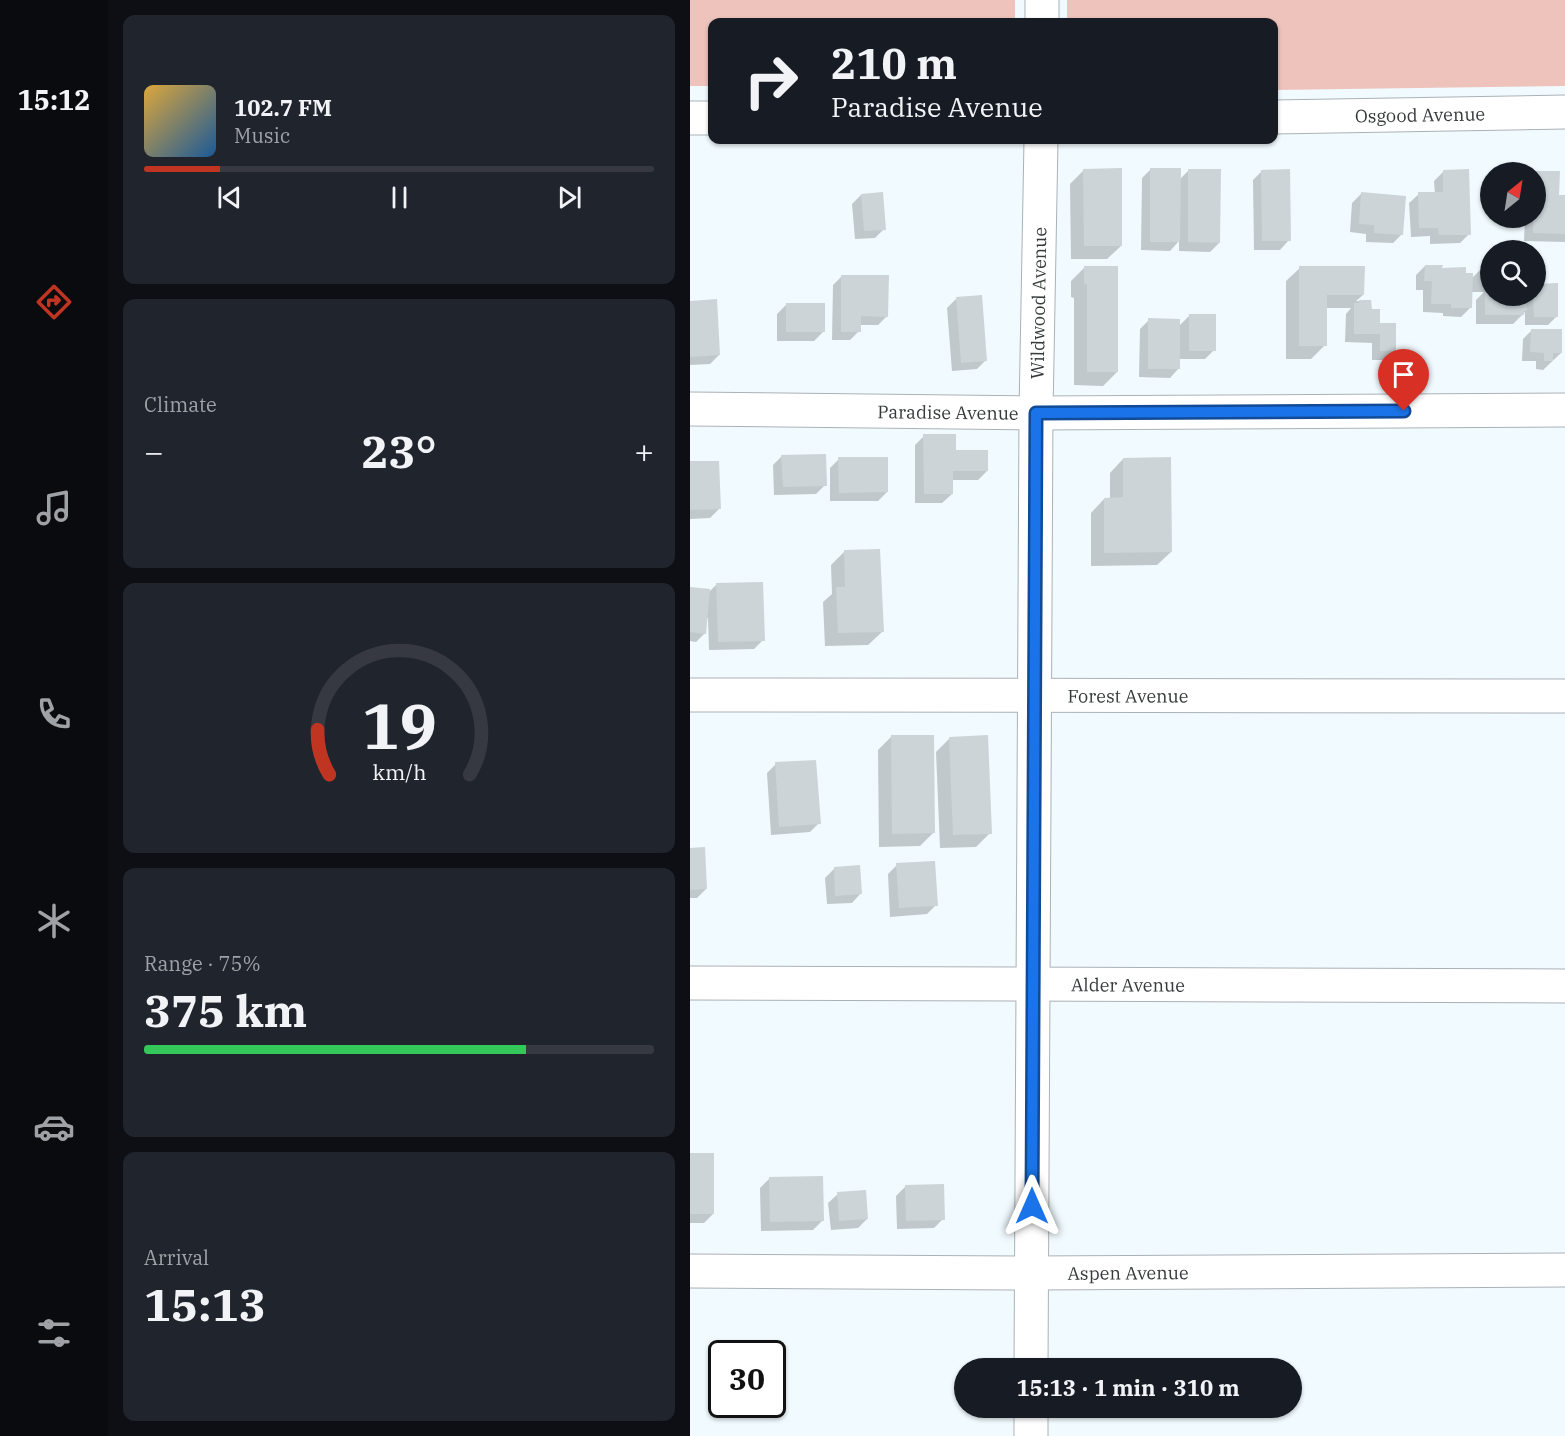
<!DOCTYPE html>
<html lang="en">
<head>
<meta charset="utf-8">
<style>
	body { margin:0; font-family:"IBM Plex Serif",serif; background:#20242c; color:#f1f3f6; height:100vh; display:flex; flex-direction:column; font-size:22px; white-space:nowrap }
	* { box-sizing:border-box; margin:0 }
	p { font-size:20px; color:#9ea1a6 }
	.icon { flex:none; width:33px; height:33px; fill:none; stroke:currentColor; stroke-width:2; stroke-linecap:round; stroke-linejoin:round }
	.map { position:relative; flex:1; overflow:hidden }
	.panel { display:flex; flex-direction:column; gap:15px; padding:15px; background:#0d0f14; width:582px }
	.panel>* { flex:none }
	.banner { position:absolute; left:18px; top:18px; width:570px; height:126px; border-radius:12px; box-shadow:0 2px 4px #0004; background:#171b24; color:#f1f3f6; overflow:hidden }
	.needle { width:39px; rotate:30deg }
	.buttons { position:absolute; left:790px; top:162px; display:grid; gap:12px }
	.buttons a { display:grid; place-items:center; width:66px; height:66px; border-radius:50%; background:#171b24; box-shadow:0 2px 4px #0004; font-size:30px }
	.speed { position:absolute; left:18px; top:1340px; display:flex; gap:12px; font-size:30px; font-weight:700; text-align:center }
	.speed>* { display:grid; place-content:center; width:78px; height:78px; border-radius:50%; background:#171b24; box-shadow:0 2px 4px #0004; line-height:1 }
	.speed .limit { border:3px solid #111; border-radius:9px; background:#fff; color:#111 }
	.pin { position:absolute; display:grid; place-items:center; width:51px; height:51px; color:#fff; margin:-62px -26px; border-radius:50% 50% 50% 0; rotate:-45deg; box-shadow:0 0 6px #0007 }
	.pin .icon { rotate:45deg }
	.me { position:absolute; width:66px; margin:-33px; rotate:0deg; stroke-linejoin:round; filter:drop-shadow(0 0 4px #0008) }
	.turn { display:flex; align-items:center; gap:21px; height:126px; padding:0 24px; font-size:27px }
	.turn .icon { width:78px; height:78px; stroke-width:2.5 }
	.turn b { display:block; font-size:42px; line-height:51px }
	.big { font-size:45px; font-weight:700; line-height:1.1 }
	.panel .widget { flex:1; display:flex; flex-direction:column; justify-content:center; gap:9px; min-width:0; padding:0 21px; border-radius:12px; background:#20242c }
	.panel .dial { align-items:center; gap:0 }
	.dial svg { height:156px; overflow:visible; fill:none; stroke:#363941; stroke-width:7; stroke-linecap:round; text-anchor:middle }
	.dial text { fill:#f1f3f6; stroke:none }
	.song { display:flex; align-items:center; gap:18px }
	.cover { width:72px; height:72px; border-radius:9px; background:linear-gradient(135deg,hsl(40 70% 55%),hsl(210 70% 35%)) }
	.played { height:6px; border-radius:3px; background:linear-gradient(90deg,#c03422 15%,#363941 15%) }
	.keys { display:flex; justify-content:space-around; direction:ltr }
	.heat { display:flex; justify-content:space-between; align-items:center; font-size:33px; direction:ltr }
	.charge { height:9px; border-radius:4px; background:linear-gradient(90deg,#34c759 75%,#363941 0) }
	.trip { position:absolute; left:264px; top:1358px; width:348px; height:60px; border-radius:30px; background:#171b24; box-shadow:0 2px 4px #0004; font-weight:700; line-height:60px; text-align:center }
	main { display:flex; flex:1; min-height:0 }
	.dock { display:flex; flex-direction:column; width:108px; justify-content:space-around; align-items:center; background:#090b0e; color:#9ea1a6 }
	.dock .icon { width:42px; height:42px }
	.dock .active { color:#c03422 }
	.dock b { font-size:27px; color:#f1f3f6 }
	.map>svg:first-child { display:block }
</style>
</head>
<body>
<main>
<nav class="dock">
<b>15:12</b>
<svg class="icon active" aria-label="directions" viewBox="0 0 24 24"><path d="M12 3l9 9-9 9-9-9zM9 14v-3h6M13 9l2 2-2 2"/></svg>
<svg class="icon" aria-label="music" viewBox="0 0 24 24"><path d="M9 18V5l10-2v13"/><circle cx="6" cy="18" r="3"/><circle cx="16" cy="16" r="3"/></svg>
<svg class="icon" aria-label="phone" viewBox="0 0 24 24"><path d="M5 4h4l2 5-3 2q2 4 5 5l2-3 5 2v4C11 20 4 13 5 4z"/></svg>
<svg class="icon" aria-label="climate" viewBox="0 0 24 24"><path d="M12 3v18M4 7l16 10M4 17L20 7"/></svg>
<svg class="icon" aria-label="car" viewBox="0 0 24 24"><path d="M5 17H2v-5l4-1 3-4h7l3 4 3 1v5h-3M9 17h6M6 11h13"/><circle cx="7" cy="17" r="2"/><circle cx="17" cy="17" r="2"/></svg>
<svg class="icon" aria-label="filters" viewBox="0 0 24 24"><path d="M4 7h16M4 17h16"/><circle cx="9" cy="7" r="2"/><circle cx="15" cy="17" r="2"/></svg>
</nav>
<section class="panel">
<div class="widget">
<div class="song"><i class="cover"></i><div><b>102.7 FM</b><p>Music</p></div></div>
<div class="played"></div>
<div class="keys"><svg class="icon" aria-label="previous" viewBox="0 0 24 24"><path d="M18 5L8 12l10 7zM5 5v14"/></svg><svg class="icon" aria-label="pause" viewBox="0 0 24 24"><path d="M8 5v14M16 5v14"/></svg><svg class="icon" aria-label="next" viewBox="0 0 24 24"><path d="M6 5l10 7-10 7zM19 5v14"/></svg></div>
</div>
<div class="widget"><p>Climate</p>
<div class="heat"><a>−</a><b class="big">23°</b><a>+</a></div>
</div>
<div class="widget dial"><svg viewBox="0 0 100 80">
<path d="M14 69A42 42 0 1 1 86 69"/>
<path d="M14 69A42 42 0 0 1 8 46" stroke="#c03422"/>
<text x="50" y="56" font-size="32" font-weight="700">19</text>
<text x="50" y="72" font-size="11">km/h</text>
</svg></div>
<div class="widget"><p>Range · 75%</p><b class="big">375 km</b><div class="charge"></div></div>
<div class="widget"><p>Arrival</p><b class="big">15:13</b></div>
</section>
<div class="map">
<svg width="875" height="1436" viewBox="0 0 875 1436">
	<rect width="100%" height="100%" fill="#f1fafe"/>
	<g fill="#eec3bb">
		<path d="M0,0H325V22H22V86H0Z"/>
		<path d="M377,0H875V86L584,90V22H377Z"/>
	</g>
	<g fill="#0003">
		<path d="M461,169L489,180L499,170L529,243L520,252L489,251V241L480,251L451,250L452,178Z"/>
		<path d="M394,170L431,246L417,259H381L380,184Z"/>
		<path d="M572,171L599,240L590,250H564L563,180Z"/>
		<path d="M753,172L779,234L770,243L740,244V236L721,237L719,203L729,194H745L744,181Z"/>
		<path d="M844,172H868V196H875V242L834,241L835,218H846V172Z"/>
		<path d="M671,194L712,234L703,243L676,242V234L660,232L662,203Z"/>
		<path d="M171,195L194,229L185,238L165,239L162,204Z"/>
		<path d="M735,266L774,274L781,279L792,268L801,267V296H846V285L867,316L858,325H835V312L823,324H786V300L794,292H781L780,308L771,317L753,316V313L733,312V290H726V275Z"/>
		<path d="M395,267L427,372L413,386L384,385V298L381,297V281Z"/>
		<path d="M610,268L673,295L666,301L680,302V311L704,351L695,360H682V343L655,342L656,314L661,308H635V345L621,359H596V281Z"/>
		<path d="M152,276L197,316L188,325H169V331L160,340H142L143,285Z"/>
		<path d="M266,299L296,360L287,369L262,371L257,308Z"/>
		<path d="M0,302L29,355L20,364L0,365Z"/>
		<path d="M96,305L133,332L124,341H87V314Z"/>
		<path d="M499,316L524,350L515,359H489V368L480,378L449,377L450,329L459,320L489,326Z"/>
		<path d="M842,330L871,353L853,370L846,369V361H832L833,339Z"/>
		<path d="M234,436L265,451L297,471L288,480H262V494L252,503H225V445Z"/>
		<path d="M92,456L135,485L126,494L84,495L83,465Z"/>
		<path d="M149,459L197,492L188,501H140V468Z"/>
		<path d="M433,459L481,552L467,565L401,566V513L414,499H420V473Z"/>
		<path d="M0,463L29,509L20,518L0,519Z"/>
		<path d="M154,552L192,632L178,645L135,646L133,602L142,594L141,565Z"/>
		<path d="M27,584L73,640L64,649L19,650L18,618H16L15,633L6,642L0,641V588L18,593Z"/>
		<path d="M201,737L243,833L230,846L189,847L188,750Z"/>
		<path d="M260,738L300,833L286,847L250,848L246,752Z"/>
		<path d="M86,764L129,823L120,832L81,835L77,773Z"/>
		<path d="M0,849L16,889L7,898H0Z"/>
		<path d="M207,865L246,905L237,914L200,917L198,874Z"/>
		<path d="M144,869L171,893L162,903L137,904L135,878Z"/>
		<path d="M0,1155L23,1214L14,1223H0Z"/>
		<path d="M79,1179L132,1221L123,1230L71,1231L70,1188Z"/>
		<path d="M215,1187L253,1219L244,1228L207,1229L206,1196Z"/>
		<path d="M148,1194L177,1219L168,1228L141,1230L138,1203Z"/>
	</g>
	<g fill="#ccd4d8">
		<path d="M432,168V246H394L393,169Z"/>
		<path d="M460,168H491L490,242H460Z"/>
		<path d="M498,169H531L530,243L498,242Z"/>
		<path d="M600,169L601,241H572L571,170Z"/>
		<path d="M779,169L781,235H749L748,228H729L728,192H753V170Z"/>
		<path d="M846,171H870L869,195H875V234L843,233V218H846Z"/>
		<path d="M193,192L196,230L174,231L171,194Z"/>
		<path d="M671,192L716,196L713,235L684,233V225L669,224Z"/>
		<path d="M735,265H753L752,268L776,267V273H783L782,308H761V304H741L742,281H734Z"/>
		<path d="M394,266H428V372H397V284H394Z"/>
		<path d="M609,266H675L674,295H637V346H609Z"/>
		<path d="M791,267H801V284L792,283Z"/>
		<path d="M151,275H199L198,317L171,316V332H151Z"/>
		<path d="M868,283V317H844L843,296H846V284Z"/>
		<path d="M795,289H801V296H836L837,311H834V315H795Z"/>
		<path d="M292,295L297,361L271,363L266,297Z"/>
		<path d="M27,299L30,355L0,357V301Z"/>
		<path d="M669,300H681L682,309H690V323H706V351H690V334H664V303H669Z"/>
		<rect x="96" y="303" width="39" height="29"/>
		<rect x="499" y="314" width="27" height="37"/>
		<path d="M458,318L490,319V369H458Z"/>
		<path d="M841,329H872V353H863V361H854V353L840,352Z"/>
		<path d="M233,434H266V450H298V471H263V494H234Z"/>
		<path d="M136,454L137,486L93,487L91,455Z"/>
		<path d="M148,457H198V492L149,493Z"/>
		<path d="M481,457L482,552L414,553V498L433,497V458Z"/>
		<path d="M0,461H29L31,509L0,510Z"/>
		<path d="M190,549L194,632L148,633L146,587H155L154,550Z"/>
		<path d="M73,582L75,641L28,642L26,583Z"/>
		<path d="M0,587L20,589L16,634L0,632Z"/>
		<path d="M201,735H244L245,833L202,834Z"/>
		<path d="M298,735L302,834L263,835L259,737Z"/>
		<path d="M126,760L131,824L89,827L85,762Z"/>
		<path d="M15,847L17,889L0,890V848Z"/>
		<path d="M245,861L248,906L209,908L206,863Z"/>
		<path d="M170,865L172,894L145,896L144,867Z"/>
		<rect x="0" y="1153" width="24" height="61"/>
		<path d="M133,1176L134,1221L80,1222L79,1177Z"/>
		<path d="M254,1184L255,1220L216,1221L215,1185Z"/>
		<path d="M176,1190L178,1219L149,1221L147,1192Z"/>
	</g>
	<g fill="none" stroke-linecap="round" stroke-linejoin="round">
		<defs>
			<g id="minor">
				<path d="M352,22V0"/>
				<path id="s1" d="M584,117L875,112"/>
				<path d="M0,118H22"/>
				<path id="s2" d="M0,409L346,413L875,410"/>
				<path id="s3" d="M0,695L875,696"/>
				<path id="s4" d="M0,983L875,986"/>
				<path id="s5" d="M0,1271L341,1273L875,1270"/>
				<path id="s6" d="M341,1368L346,413L351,140"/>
				<path d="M341,1436V1407"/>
			</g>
		</defs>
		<use href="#minor" stroke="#aab2b6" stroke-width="35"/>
		<use href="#minor" stroke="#fff" stroke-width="33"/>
	</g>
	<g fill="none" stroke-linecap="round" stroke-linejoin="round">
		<defs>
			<path id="route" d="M342,1206L346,413L714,411"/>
		</defs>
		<use href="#route" stroke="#114b97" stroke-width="15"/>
		<use href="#route" stroke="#1a73e8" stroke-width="10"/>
	</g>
	<g text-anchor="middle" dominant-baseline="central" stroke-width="5" stroke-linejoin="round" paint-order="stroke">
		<g font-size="18" fill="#363a3b" stroke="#fff">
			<text stroke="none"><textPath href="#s1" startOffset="146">Osgood Avenue</textPath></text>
			<text stroke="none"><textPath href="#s6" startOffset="1065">Wildwood Avenue</textPath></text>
			<text stroke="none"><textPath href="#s2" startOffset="258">Paradise Avenue</textPath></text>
			<text stroke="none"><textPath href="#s3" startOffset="438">Forest Avenue</textPath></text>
			<text stroke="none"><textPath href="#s4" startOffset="438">Alder Avenue</textPath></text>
			<text stroke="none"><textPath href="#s5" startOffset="438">Aspen Avenue</textPath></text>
		</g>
	</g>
</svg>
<div class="buttons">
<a><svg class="needle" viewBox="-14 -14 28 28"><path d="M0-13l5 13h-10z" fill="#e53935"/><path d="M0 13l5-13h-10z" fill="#9ea1a6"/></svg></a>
<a><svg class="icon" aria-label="search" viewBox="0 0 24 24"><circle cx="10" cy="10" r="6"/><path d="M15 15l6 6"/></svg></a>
</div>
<div class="speed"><div class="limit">30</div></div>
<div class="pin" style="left:714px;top:411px;background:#d93025"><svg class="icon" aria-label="arrive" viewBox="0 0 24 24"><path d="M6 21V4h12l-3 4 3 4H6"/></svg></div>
<svg class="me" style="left:342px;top:1206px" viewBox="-20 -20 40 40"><path d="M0-17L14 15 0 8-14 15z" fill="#1a73e8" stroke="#fff" stroke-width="4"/></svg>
<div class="trip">15:13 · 1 min · 310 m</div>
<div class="banner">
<div class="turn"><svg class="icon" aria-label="right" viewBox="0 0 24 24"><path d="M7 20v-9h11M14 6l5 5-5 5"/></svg><div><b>210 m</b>Paradise Avenue</div></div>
</div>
</div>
</main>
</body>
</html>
